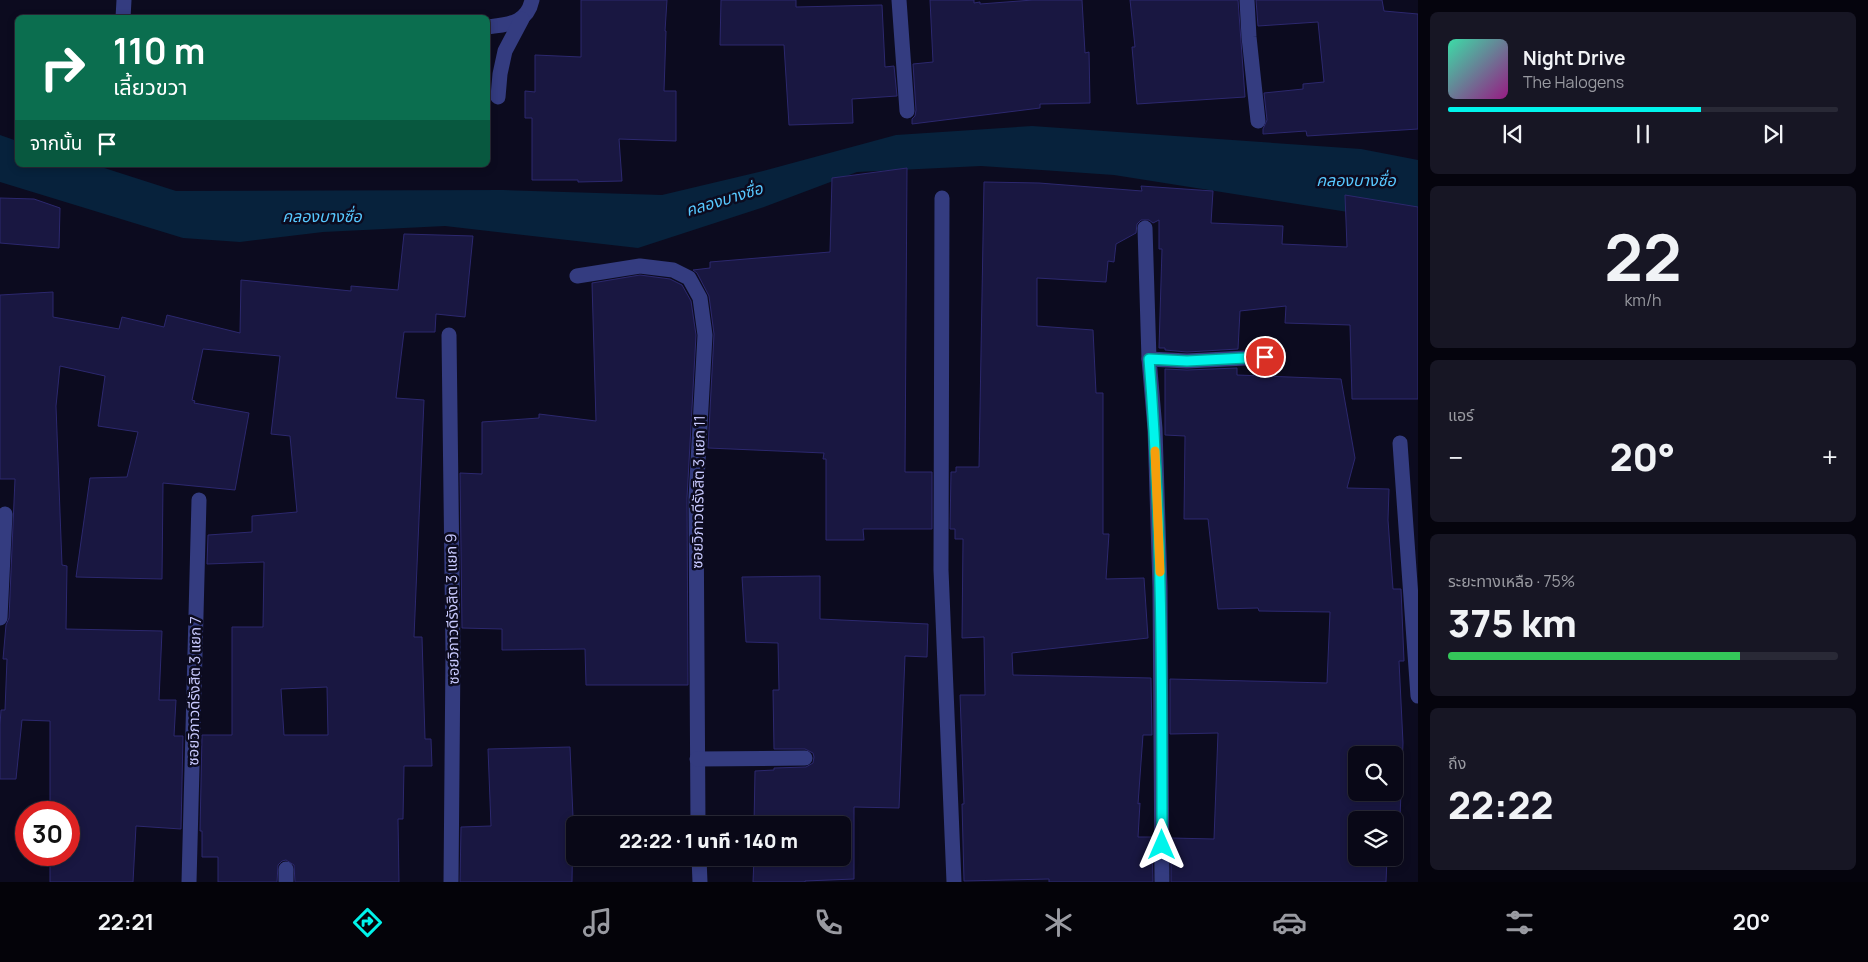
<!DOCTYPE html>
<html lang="th">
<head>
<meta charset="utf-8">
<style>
	body { margin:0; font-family:Manrope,"Noto Sans Thai",sans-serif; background:#171624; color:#f1f3f6; height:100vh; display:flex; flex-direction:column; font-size:19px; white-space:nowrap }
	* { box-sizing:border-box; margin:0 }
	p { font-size:16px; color:#999aa1 }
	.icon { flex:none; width:28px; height:28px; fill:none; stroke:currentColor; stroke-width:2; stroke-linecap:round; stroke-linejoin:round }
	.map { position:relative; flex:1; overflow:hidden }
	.panel { display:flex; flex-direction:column; gap:12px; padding:12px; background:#05040d; width:450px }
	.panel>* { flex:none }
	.hud { position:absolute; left:15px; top:15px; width:475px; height:152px; border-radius:8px; box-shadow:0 2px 8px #0003,0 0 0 1px #292936; background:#0b6e4f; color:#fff; overflow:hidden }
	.fabs { position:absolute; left:1348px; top:746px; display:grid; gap:10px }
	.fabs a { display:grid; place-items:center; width:55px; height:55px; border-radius:8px; background:#090817; box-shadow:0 2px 8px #0003,0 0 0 1px #292936; font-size:25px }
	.speed { position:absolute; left:15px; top:801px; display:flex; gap:10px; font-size:25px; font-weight:700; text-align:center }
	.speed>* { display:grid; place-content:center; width:65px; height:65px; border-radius:50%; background:#090817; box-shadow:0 2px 8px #0003,0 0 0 1px #292936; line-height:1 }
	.speed .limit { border:8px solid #d22; background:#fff; color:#111 }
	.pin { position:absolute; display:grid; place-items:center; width:42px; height:42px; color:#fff; margin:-21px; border:2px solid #fff; border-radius:50%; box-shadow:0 1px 5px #0007 }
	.me { position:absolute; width:55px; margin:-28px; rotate:0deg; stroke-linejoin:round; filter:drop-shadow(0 0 4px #0008) }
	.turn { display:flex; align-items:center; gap:18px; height:105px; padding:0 15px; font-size:22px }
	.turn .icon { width:65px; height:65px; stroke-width:2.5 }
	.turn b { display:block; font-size:35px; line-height:42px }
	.then { display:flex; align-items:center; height:48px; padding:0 15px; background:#0003; gap:10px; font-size:19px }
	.big { font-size:38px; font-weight:800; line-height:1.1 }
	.panel .card { flex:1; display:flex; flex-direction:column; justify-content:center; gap:8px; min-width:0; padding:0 18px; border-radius:8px; background:#171624 }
	.panel .dial { align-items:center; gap:0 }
	.dial b { font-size:65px; line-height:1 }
	.song { display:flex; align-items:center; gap:15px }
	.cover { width:60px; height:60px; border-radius:8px; background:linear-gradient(135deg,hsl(160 70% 55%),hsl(310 70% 35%)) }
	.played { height:5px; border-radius:2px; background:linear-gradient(90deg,#00f4eb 65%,#292936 65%) }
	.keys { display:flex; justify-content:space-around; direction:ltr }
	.heat { display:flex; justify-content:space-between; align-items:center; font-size:28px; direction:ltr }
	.charge { height:8px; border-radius:4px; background:linear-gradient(90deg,#34c759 75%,#292936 0) }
	.trip { position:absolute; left:566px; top:816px; width:285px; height:50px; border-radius:8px; background:#090817; box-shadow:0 2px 8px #0003,0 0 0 1px #292936; font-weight:800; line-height:50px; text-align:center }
	.tabs { display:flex; height:80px; justify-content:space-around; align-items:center; background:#040309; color:#999aa1 }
	.tabs .icon { width:35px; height:35px }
	.tabs .on { color:#00f4eb }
	.tabs b { font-size:22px; color:#f1f3f6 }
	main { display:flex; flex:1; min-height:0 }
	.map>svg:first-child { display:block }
</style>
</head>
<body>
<main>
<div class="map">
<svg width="1418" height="882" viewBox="0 0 1418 882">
	<rect width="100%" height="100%" fill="#0c0b1f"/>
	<path fill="#07223c" d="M1032,126L1361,149L1418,160V223L1114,175L981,166L857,172L761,208L638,248L445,226L323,232L240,242L183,238L0,182V135L17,141L18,165H95L176,191L503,190L662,195L763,171L896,135Z"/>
	<g fill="#191741" stroke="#2c286e" fill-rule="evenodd">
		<path d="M581,0H667L665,31H666L664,91H676V141L619,139L622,181L578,182V180H532V118H525V91L535,92V55L581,57Z"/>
		<path d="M721,0H796V7L882,5L885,67L894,66L897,96L852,99L853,123L789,125L784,45H720Z"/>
		<path d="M930,0H974V3L980,2V4L1033,0H1082L1085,53L1089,52L1090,103L1040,104V108L912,124V119L915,116L916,110L913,64L933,62Z"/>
		<path d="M1130,0H1238L1245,97L1137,104L1132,47H1135Z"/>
		<path d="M1256,0H1382L1384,11L1418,14V129L1307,136L1306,131L1263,134V129L1267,120L1264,93L1303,89V84L1324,82L1318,22L1258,26Z"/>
		<path d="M907,168L905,472H932V529H863L864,540H826V459H823L824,453L708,448L714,334L709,296L697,273L693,270L710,268V262L830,252L832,178Z"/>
		<path d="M984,182L1039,183L1142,191L1141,186L1213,191L1211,223L1283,226L1282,244L1347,247L1345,195L1418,207V399H1352L1350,325L1285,323L1286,306L1240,311L1238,349L1187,352L1165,350V348H1159L1162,249H1159V220L1153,223L1149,220H1141L1137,224L1136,233L1116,244L1114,262L1108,261L1106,282L1037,278V326L1093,330L1096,393H1103V534H1109L1106,579L1144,578L1148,638L1012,653L1013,675L1151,678L1152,735H1143L1138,804L1140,803L1138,837H1152L1153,882H1049V879L964,881L962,804H964L960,695H985L984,637L962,638L963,539H955V529H950L951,472H956V467H979Z"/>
		<path d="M0,198L34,199L60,208L59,248L0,243Z"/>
		<path d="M404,234L473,236L465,317L436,314L435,332H404L396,398L424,400L414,637H422L425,739H431L432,766H404L403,819H398L399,882H295L294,865L286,860L282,861L278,865L277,882H218V857H202V831H200L202,735H232V627H263L264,562L207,564L208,535L252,532V516L297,512L290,436L271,434L280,356L203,349L192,400L195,401L194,403L249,413L235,490L163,483L162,579L76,577L90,478L127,477L138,432L98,426L105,376L60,366L56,406L62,565L67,566L66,629L162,631L159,700H176L174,736H183L181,829L136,826L133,882H50V855H69V812H50V721L22,720L16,779H0V725L1,710H5L7,659H3L6,625L9,618L15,479H0V295L53,292V317L119,329L122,317L164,327L167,315L240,333L241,280L351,291V286L398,290ZM327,687L328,735H284L281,689Z"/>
		<path d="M640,275L670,279L682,285L691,301L696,335L687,498L688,685H586L585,649L502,650V629L462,628L460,473L482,474V422L539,418V414L596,421L592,283Z"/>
		<path d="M1237,368V375L1341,379L1355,458L1347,488L1389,489L1388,520L1393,589H1401L1404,661H1399L1403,743L1399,842H1394V820H1356V858H1387L1386,882H1171V838L1214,839L1218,733L1170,734V679L1327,683L1330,612L1259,611L1258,608L1218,609L1208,519H1184L1185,436L1165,435V369L1187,370ZM1356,755H1394V792H1356Z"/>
		<path d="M820,576V619L928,624L927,657L905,656L899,808L854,807V879L805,881V882H753L754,858H842V825H754L755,771L774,770V768L806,767L813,763L814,757L813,753L805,749H774L773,690H779L778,643L746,642L742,577Z"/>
		<path d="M570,747L573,817L572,882H460L461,827L491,826L488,749Z"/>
	</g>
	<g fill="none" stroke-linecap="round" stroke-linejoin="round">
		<g stroke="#343c80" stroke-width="15">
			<path d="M899,0L907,111"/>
			<path d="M1247,0L1249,37L1258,121"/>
			<path d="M123,18L124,0"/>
			<path d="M488,27C508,24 527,24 532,0"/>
			<path d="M498,97L500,74L505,51L522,19"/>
			<path d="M942,198L941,570L954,882"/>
			<path d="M1145,228L1149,359L1155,429L1160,587L1162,882"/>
			<path d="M577,276L640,266L673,270L689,278L700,298L705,335L696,498L698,825"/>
			<path d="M449,335L453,653L451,882"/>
			<path d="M1149,359L1187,361L1265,357"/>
			<path d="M1400,443L1418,696"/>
			<path d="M0,618L5,514"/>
			<path d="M697,759L805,758"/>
			<path d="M699,858L700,882"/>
			<path d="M286,869V882"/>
			<path d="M189,882L199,500"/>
		</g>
	</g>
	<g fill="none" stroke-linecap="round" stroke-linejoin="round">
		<defs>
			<path id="route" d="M1162,845C1162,683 1162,521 1149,359L1187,361L1265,357"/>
		</defs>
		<use href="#route" stroke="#009f99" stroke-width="12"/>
		<use href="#route" stroke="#00f4eb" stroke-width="9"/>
		<path stroke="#f59e0b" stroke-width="9" d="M1155,451L1160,572"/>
	</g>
	<g text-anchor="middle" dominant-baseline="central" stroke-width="5" stroke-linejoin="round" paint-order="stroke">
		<g font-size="15" fill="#c9caff" stroke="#0c0b1f">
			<text transform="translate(698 492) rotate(-89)">ซอยวิภาวดีรังสิต 3 แยก 11</text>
			<text transform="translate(452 609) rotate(-91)">ซอยวิภาวดีรังสิต 3 แยก 9</text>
			<text transform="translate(194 691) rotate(-89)">ซอยวิภาวดีรังสิต 3 แยก 7</text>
		</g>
		<g font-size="16" font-style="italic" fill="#57c8ff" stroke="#0c0b1f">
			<text x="1356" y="180">คลองบางซื่อ</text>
			<text transform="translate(724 199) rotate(-17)">คลองบางซื่อ</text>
			<text x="322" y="216">คลองบางซื่อ</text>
		</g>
	</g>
</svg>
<div class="fabs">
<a><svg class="icon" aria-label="search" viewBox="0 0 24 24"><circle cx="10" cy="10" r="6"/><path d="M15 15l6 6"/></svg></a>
<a><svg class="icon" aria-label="layers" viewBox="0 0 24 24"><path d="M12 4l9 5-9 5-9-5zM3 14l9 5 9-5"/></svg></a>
</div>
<div class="speed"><div class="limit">30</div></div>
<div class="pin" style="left:1265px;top:357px;background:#d93025"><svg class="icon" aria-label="arrive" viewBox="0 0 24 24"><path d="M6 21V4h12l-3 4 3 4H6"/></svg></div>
<svg class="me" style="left:1162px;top:845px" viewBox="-20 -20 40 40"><path d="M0-17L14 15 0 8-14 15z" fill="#00f4eb" stroke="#fff" stroke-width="4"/></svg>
<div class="trip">22:22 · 1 นาที · 140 m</div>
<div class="hud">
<div class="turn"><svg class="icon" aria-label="right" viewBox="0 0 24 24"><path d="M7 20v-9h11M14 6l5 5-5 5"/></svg><div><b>110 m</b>เลี้ยวขวา</div></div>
<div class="then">จากนั้น<svg class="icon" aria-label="arrive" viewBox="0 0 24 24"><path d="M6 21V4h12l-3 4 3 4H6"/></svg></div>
</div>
</div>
<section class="panel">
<div class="card">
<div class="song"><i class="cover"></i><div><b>Night Drive</b><p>The Halogens</p></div></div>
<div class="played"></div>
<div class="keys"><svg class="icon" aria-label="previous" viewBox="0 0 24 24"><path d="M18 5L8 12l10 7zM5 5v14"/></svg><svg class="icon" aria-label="pause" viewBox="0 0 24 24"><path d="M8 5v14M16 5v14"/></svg><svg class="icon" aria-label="next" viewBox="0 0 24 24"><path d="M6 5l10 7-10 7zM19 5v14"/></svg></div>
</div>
<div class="card dial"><b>22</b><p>km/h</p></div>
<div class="card"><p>แอร์</p>
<div class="heat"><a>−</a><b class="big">20°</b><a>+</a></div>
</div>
<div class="card"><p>ระยะทางเหลือ · 75%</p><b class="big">375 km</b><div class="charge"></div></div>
<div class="card"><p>ถึง</p><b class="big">22:22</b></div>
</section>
</main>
<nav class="tabs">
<b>22:21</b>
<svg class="icon on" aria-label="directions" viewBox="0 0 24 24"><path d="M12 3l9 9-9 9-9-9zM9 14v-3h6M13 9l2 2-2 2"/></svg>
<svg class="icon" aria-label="music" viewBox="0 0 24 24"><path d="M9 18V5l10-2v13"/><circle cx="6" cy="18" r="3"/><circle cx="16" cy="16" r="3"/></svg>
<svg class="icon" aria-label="phone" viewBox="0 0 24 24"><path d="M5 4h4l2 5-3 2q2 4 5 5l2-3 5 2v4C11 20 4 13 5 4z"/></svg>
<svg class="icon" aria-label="climate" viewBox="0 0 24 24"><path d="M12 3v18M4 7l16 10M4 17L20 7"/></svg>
<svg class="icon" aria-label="car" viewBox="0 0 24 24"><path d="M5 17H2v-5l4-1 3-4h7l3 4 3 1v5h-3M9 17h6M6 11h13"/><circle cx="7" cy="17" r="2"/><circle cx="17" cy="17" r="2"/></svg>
<svg class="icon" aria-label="filters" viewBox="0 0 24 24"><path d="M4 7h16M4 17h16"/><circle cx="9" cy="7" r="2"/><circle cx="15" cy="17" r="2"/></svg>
<b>20°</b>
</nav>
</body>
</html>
